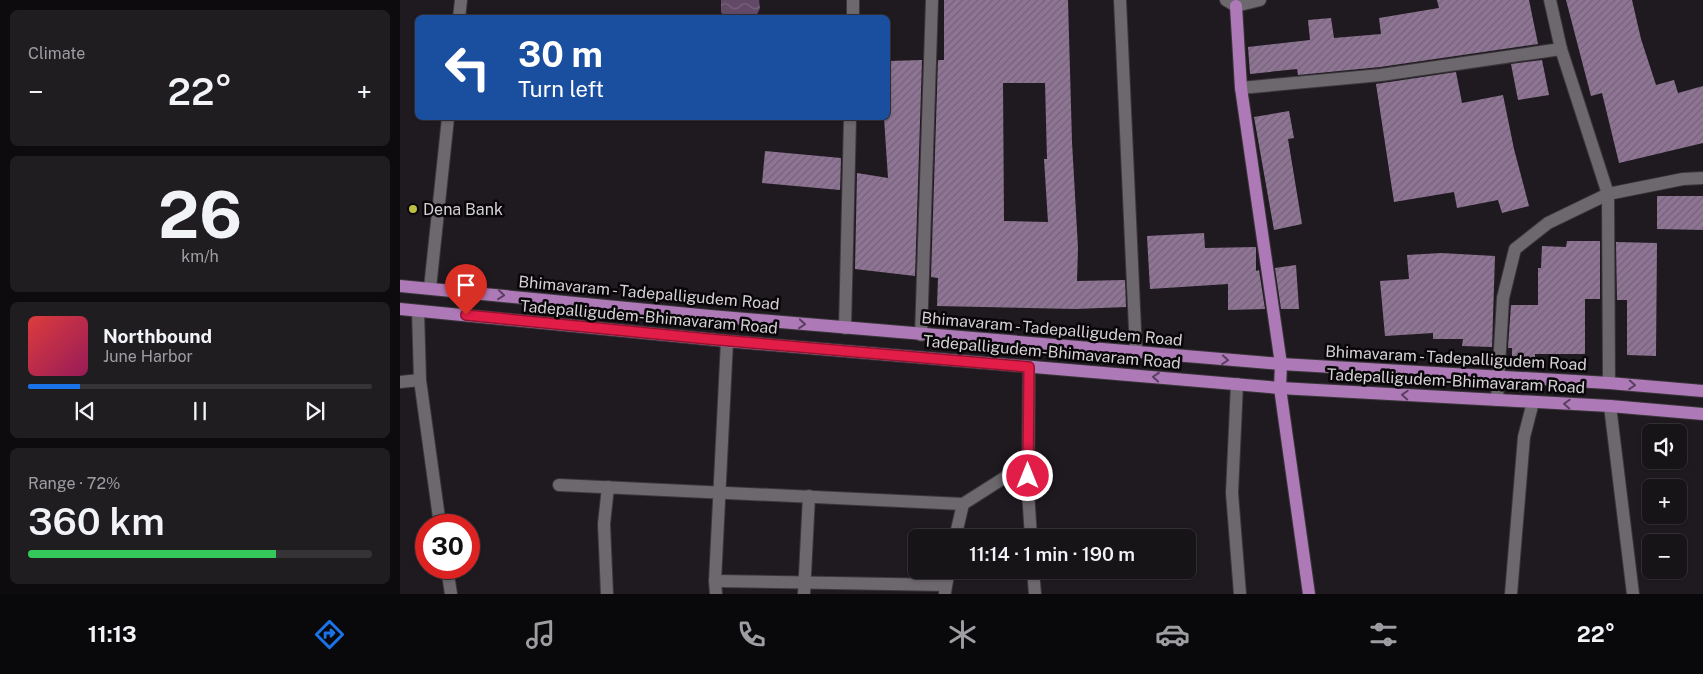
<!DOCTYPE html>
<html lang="en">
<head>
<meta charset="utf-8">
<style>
	body { margin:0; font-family:"Public Sans",sans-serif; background:#201d21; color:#f1f3f6; height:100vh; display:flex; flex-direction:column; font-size:19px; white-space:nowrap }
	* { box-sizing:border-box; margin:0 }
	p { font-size:16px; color:#9e9ea2 }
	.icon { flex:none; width:28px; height:28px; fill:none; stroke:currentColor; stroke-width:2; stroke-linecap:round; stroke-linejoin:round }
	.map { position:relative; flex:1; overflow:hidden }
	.panel { display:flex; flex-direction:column; gap:10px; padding:10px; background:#0d0b0d; width:400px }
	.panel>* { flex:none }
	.hud { position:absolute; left:15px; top:15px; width:475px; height:105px; border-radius:8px; box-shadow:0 1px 4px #0004,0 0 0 1px #363337; background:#1a4fa0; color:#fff; overflow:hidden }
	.controls { position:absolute; left:1242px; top:424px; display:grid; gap:10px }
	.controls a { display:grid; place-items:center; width:45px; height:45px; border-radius:8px; background:#171418; box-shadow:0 1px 4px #0004,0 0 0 1px #363337; font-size:25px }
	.speed { position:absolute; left:15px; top:514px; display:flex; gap:10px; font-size:25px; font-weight:700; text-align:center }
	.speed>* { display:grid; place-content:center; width:65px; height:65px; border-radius:50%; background:#171418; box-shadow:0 1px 4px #0004,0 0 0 1px #363337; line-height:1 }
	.speed .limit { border:8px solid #d22; background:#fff; color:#111 }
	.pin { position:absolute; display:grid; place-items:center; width:42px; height:42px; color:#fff; margin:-51px -21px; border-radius:50% 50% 50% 0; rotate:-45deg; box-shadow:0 0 5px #0007 }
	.pin .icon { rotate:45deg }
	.me { position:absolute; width:55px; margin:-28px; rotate:0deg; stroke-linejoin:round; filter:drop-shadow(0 0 4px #0008) }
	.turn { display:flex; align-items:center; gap:18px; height:105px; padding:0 20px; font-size:22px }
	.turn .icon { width:65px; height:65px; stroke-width:2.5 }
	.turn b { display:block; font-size:35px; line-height:42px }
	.big { font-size:38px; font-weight:600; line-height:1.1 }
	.panel .tile { flex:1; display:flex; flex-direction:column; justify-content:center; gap:8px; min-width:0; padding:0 18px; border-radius:8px; background:#201d21 }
	.panel .dial { align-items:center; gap:0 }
	.dial b { font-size:65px; line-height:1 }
	.song { display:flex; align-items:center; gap:15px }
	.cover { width:60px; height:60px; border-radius:8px; background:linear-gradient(135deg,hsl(0 70% 55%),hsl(330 70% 35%)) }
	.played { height:5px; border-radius:2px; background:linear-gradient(90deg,#1a73e8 15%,#363337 15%) }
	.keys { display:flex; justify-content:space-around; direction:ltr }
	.heat { display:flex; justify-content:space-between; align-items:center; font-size:28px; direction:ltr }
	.charge { height:8px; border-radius:4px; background:linear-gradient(90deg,#34c759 72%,#363337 0) }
	.trip { position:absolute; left:508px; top:529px; width:288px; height:50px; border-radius:8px; background:#171418; box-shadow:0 1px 4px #0004,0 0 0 1px #363337; font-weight:600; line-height:50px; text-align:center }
	.menu { display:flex; height:80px; justify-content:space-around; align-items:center; background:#09080a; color:#9e9ea2 }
	.menu .icon { width:35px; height:35px }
	.menu .active { color:#1a73e8 }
	.menu b { font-size:22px; color:#f1f3f6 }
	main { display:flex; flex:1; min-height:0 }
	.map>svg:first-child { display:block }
</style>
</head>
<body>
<main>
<section class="panel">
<div class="tile"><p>Climate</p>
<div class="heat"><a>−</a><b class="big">22°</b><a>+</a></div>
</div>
<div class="tile dial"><b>26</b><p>km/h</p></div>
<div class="tile">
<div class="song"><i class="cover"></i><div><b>Northbound</b><p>June Harbor</p></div></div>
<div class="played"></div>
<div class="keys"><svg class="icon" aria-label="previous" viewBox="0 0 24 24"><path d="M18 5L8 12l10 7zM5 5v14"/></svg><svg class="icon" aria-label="pause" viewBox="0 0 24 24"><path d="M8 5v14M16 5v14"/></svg><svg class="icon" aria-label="next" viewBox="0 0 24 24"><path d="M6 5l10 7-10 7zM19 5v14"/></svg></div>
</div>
<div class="tile"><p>Range · 72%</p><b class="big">360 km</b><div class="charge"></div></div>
</section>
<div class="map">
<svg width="1303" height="594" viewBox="0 0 1303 594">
	<defs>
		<pattern id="water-waves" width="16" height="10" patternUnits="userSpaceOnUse" patternTransform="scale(1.25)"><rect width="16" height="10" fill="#624a67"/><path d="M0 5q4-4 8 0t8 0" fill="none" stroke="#78637c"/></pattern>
		<pattern id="building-hatch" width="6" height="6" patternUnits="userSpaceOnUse" patternTransform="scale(1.25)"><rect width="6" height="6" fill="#8f7594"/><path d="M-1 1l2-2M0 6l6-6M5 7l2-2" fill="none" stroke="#736277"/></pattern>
	</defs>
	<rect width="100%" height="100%" fill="#1f1a20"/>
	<path fill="url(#water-waves)" d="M321,0H359L360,8L356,17H324L321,12Z"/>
	<g fill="url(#building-hatch)" fill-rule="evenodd">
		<path d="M544,0H668L672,142L678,248L677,281L725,280L726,307L676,309L537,306L538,278L531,277L538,60H544ZM603,83H645L647,159H644L648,222L604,221Z"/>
		<path d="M1037,0H1129L1138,44L980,67L898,75L897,69L850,74L848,47L910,40L908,20L931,18L934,38L981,34L979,18L1039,8Z"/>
		<path d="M1166,0H1232L1241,39L1256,85L1274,80L1278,93L1303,86V143L1219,163L1202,93L1191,96Z"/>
		<path d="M522,60L515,276L455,269L457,173L488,178L484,118H488V61Z"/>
		<path d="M1142,60L1149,95L1118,100L1111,64Z"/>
		<path d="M1056,72L1062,103L1103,95L1114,149L1129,206L1102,213L1098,200L1057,208L1054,192L994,202L976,84Z"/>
		<path d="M889,111L894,138L888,139L902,224L874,230L854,117Z"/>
		<path d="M365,151L441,158L440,190L362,183Z"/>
		<path d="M1257,196H1303V230L1257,229Z"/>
		<path d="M804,233L805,248L856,247V271L859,270L865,309L828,310V284L750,289L747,236Z"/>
		<path d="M1167,241H1200V299H1185V354H1135V359H1112V348H1108L1111,305H1138V268H1141L1142,246L1166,247Z"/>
		<path d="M1216,242L1257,243L1256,356L1227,355V300H1217Z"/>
		<path d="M1041,253L1095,256L1092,347L1062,346L1063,339H1033V333L985,336L980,281L1009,279L1007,255Z"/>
		<path d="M896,265L899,309H881L875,268Z"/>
	</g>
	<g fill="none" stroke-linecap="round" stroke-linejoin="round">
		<defs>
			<g id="minor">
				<path d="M720,0L736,351"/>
				<path d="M826,0L836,6L860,0"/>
				<path d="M1150,0L1161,49L1208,194L1209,383"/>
				<path d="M59,18L61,0"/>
				<path d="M453,18V0"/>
				<path d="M841,88L981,75L1161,49"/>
				<path d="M30,288L48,118"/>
				<path d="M18,311L20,380L40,525"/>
				<path d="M445,328L450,118"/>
				<path d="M521,335L532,0"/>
				<path d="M629,367L628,491L631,538"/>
				<path d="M0,382L20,380"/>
				<path d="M837,384L832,493L840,594"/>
				<path d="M1097,400L1103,298L1115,249L1148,223L1208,194L1283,179L1303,178"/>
				<path d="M1210,406L1233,594"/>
				<path d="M159,485L563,504"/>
				<path d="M555,538L563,504L629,462"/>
				<path d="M47,568L51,594"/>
				<path d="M633,570L635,594"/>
				<path d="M315,581L545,585"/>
				<path d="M545,592L549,570"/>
				<path d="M207,594L204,524L208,487"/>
				<path d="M316,594L315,581L327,341"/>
				<path d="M404,594L409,496"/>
				<path d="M1111,594L1124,437L1133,402"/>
			</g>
			<g id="major">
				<path d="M836,6L841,88L881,364L880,388L909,594"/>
				<path d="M0,286L310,316L881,364L1209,383L1303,391"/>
				<path d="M0,309L327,341L880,388L1210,406L1303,414"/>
			</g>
		</defs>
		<use href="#minor" stroke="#3a363a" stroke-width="14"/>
		<use href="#major" stroke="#3a363a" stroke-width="14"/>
		<use href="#minor" stroke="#6d676e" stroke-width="12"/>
		<use href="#major" stroke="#ad7ab7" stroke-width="12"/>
	</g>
	<defs><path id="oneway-chevron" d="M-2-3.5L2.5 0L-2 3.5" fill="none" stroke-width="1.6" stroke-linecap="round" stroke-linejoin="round" transform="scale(1.25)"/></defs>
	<g stroke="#5a4060">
		<use href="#oneway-chevron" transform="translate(101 295) rotate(6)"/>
		<use href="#oneway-chevron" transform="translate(402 324) rotate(5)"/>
		<use href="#oneway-chevron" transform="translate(825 360) rotate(5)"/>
		<use href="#oneway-chevron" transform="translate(756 377) rotate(-175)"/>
		<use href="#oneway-chevron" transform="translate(1232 385) rotate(4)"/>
		<use href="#oneway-chevron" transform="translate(1005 395) rotate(-177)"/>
		<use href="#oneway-chevron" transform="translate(1167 404) rotate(-177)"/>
	</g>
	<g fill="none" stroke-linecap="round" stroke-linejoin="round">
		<defs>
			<path id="route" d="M66,315L308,339L629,367L628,476"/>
		</defs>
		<use href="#route" stroke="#92132f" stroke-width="12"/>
		<use href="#route" stroke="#e11d48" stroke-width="9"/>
	</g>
	<circle fill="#bcbf44" stroke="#080608" stroke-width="2" cx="13" cy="209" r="5"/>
	<g text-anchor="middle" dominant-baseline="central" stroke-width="5" stroke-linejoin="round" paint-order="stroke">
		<g font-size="16" fill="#d4d0d4" stroke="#080608" text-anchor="start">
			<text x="23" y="209">Dena Bank</text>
		</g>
		<g font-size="16" fill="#d4d0d4" stroke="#080608">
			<text transform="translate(249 293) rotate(5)">Bhimavaram - Tadepalligudem Road</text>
			<text transform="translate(249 317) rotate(5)">Tadepalligudem-Bhimavaram Road</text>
			<text transform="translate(652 329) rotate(5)">Bhimavaram - Tadepalligudem Road</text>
			<text transform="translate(652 352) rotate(5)">Tadepalligudem-Bhimavaram Road</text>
			<text transform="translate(1056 358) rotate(3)">Bhimavaram - Tadepalligudem Road</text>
			<text transform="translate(1056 381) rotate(3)">Tadepalligudem-Bhimavaram Road</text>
		</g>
	</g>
</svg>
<div class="controls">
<a><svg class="icon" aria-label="sound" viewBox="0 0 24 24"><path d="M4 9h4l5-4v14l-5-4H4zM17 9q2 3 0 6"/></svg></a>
<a>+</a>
<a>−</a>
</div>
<div class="speed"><div class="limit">30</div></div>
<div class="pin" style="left:66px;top:315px;background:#d93025"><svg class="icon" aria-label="arrive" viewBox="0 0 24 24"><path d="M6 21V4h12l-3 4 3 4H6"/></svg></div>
<svg class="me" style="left:628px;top:476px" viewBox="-20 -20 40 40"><circle r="17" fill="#e11d48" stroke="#fff" stroke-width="3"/><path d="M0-11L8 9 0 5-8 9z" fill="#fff"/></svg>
<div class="trip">11:14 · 1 min · 190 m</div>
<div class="hud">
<div class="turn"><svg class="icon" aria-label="left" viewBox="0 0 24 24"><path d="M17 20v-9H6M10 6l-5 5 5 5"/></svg><div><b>30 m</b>Turn left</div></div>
</div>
</div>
</main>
<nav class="menu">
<b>11:13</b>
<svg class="icon active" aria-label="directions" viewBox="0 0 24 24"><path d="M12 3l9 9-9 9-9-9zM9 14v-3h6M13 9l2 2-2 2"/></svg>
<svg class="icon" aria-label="music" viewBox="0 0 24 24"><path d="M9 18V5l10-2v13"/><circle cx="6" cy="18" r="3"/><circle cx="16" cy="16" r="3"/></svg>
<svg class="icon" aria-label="phone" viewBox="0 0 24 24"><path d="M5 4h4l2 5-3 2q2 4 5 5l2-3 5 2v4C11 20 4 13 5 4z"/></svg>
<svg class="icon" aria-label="climate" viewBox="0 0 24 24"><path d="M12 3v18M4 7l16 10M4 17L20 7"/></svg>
<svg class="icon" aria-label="car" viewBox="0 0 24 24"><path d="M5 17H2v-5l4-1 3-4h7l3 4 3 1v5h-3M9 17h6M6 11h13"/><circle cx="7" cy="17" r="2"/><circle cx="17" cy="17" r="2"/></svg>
<svg class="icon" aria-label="filters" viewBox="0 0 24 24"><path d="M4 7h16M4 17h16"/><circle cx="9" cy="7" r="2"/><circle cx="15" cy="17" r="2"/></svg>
<b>22°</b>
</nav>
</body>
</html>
